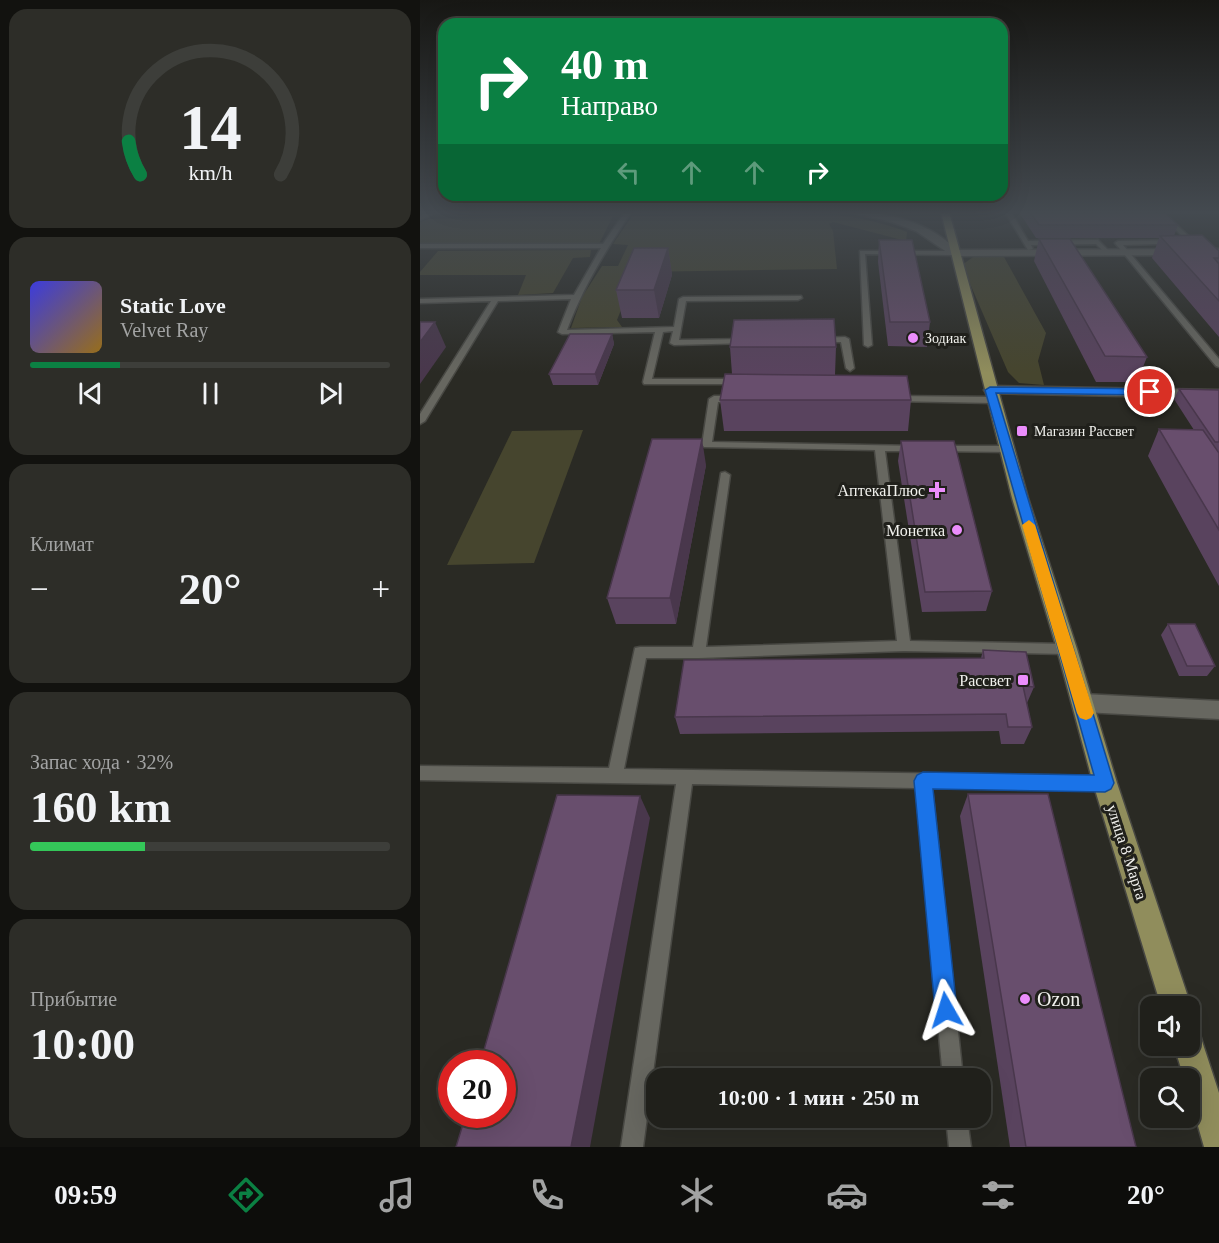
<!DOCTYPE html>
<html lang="ru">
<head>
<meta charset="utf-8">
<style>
	body { margin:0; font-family:Georgia,serif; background:#2d2d28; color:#f1f3f6; height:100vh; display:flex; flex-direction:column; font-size:22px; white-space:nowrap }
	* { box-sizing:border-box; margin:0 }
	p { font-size:20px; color:#a2a3a3 }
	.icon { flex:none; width:33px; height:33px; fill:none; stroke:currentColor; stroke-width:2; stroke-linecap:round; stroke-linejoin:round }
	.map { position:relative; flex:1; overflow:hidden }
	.side { display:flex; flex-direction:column; gap:9px; padding:9px; background:#12120f; width:420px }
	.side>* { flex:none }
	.banner { position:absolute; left:18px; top:18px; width:570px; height:183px; border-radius:18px; box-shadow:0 6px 24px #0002,0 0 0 2px #3d3e3a; background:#0b8043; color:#fff; overflow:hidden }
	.controls { position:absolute; left:720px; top:996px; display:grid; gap:12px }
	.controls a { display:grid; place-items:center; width:60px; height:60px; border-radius:12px; background:#20201b; box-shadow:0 6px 24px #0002,0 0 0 2px #3d3e3a; font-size:30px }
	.speed { position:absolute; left:18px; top:1050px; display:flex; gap:12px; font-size:30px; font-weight:700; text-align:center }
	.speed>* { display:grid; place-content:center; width:78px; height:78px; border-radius:50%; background:#20201b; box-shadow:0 6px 24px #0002,0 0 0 2px #3d3e3a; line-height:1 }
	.speed .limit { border:9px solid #d22; background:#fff; color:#111 }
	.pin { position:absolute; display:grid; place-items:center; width:51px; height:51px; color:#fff; margin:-26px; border:3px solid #fff; border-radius:50%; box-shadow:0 2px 6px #0007 }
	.me { position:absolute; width:66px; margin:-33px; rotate:354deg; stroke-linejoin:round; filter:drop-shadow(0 0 4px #0008) }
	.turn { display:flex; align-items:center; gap:21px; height:126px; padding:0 24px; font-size:27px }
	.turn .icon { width:78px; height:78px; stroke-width:2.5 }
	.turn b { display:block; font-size:42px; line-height:51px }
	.lanes { display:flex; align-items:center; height:57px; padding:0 24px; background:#0003; justify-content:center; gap:30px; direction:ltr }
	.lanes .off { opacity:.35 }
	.big { font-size:45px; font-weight:700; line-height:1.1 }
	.side .tile { flex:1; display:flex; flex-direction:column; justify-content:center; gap:9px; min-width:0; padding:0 21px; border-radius:18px; background:#2d2d28 }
	.side .dial { align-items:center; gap:0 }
	.dial svg { height:156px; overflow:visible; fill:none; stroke:#3d3e3a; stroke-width:7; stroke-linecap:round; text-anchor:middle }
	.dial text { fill:#f1f3f6; stroke:none }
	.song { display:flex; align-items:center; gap:18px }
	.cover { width:72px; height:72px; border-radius:9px; background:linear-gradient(135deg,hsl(240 70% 55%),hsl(40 70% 35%)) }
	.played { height:6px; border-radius:3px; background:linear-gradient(90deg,#0b8043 25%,#3d3e3a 25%) }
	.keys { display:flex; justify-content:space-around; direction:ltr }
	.heat { display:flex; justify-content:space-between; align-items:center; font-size:33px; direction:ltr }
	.charge { height:9px; border-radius:4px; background:linear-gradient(90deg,#34c759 32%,#3d3e3a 0) }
	.trip { position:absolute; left:226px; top:1068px; width:345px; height:60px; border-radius:18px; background:#20201b; box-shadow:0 6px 24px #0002,0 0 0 2px #3d3e3a; font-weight:700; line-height:60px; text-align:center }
	.dock { display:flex; height:96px; justify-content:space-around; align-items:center; background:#0d0d0b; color:#a2a3a3 }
	.dock .icon { width:42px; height:42px }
	.dock .current { color:#0b8043 }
	.dock b { font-size:27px; color:#f1f3f6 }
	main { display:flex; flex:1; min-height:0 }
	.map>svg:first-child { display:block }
</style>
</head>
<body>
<main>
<section class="side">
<div class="tile dial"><svg viewBox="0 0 100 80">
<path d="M14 69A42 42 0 1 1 86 69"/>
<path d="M14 69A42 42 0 0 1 8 52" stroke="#0b8043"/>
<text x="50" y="56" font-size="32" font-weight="700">14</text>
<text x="50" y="72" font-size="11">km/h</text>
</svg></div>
<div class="tile">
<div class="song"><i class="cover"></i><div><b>Static Love</b><p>Velvet Ray</p></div></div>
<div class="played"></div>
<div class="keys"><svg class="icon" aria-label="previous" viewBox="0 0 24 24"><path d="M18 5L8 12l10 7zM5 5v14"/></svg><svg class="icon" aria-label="pause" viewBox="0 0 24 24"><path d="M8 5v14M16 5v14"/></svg><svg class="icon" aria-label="next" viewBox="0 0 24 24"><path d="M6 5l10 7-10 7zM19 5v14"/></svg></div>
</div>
<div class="tile"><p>Климат</p>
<div class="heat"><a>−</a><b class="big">20°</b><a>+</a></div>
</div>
<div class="tile"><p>Запас хода · 32%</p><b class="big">160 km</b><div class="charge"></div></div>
<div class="tile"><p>Прибытие</p><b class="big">10:00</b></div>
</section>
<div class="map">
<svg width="799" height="1147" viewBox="0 0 799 1147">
	<rect width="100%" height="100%" fill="#2a2a24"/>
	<g fill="#46452e">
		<path d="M416,215C441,218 464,223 487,232L486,241L413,222L409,224L413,231L417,269L216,272L197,320L202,327L151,328L162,297L182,266H198L208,245L193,244L212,216Z"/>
		<path d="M193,216L179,244L0,243V222L9,219Z"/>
		<path d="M171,250L170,257L153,258L133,293L98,295L106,275H0V272L18,251Z"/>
		<path d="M553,257H584L626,333L618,361L624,385L599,383L588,372L542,265Z"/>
		<path d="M163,430L114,563L27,565L92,431Z"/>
	</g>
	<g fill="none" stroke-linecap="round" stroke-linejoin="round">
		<defs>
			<g id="service">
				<path d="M9,212H17L0,220V216Z"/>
				<path d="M205,212H211C186,250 163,287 147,330L254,327L259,299L263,297L381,296L382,298L378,300L266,301L259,340L327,339H330V343L254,345L250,343L253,331L243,332L232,379H319L323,382L322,384H224L223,382L235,332L142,334L138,332L151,299L78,301L5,421L0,424V414L71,301L0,303V299L154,295L181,248H0V244H183Z"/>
				<path d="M585,212H591L608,241L678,240L690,252L685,253L676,244L611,245L613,249L608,250Z"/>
				<path d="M746,215L774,241V243L703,245L799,359V367L796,366L695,243L698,241L766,240L744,218Z"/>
				<path d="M440,251H534L537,253L534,255L445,254L452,345L448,347L444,345Z"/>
				<path d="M425,337L429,339L434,368L430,371L426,368L421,342H401L397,340L401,338Z"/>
				<path d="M708,358H714L735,392L734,394H728L707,360Z"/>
				<path d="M317,396L320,397V401L298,402L292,442L497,446L499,448L494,451H465L490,641L647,644L652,645L654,649L652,653L647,654L484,651L279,658H226L204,769L685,776L691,778L693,783L691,788L685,790L512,788L543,1078H523L496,788L272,784L223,1147H201L256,784L0,780V766L189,768L215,648L220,647H273L301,473L305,472L310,475L286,647L477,641L455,450L284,447L282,445L289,399L294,396Z"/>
				<path d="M475,396L573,397L578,400L573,403L472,401V397Z"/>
				<path d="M520,446H588L593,449L588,452L517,451L515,449Z"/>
				<path d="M526,1118H547L551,1147H529Z"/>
			</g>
			<g id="minor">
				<path d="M799,249V255L534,256L529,253L534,250Z"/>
				<path d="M571,386L799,390V398L566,393L564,390Z"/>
				<path d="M663,694L799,701V719L663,712L655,710L652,703L655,696Z"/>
			</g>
			<path id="secondary" d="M429,212C468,212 512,222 539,253L531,255L496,231L472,222Z"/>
			<g id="primary">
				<path d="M521,212H529L608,498L657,649L697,783L771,1006L770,1008V1006H741L673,783L637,649L592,498Z"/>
				<path d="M770,1031L780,1035L799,1093V1147H784L770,1098V1078H764L754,1046H770Z"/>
			</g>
		</defs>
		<use href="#service" stroke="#484843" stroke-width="3"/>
		<use href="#minor" stroke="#484843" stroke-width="3"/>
		<use href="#secondary" stroke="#484843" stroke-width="3"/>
		<use href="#primary" stroke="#484843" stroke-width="3"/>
		<use href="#service" fill="#676760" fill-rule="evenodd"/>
		<use href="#minor" fill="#676760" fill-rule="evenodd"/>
		<use href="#secondary" fill="#676760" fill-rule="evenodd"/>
		<use href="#primary" fill="#908d5c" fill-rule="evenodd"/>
	</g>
	<g fill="#59435e">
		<path d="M599,212H744L758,225L754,236L799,251V337L732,258L739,238H616Z"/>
		<path d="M619,239L727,357L717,382H676L614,261Z"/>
		<path d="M459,240L510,322L507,347L468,346L458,262Z"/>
		<path d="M248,248L252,275L239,318H202L196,290Z"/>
		<path d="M192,334L194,344L178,385H133L129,374Z"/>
		<path d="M310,347H416L415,375L491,400L488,431H304L300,400L312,374Z"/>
		<path d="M759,389L799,390V586L728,456L739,429L774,430L754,399Z"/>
		<path d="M481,441L572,591L566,611L502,612L478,461Z"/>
		<path d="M286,465L256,624H196L187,598Z"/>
		<path d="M748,624L795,666L787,676H759L741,635Z"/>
		<path d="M563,650L614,687L607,703L612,727L604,744H581L579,731L260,734L255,717L561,658Z"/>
		<path d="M548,794L716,1147H590L540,816Z"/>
	</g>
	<g fill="#49374c">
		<path d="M248,248L252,275L239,318L234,290Z"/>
		<path d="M15,322L26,347L0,384V342Z"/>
		<path d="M192,334L194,344L178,385L175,374Z"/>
		<path d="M282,439L286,465L256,624L250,598Z"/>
		<path d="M220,796L230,818L170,1147H151Z"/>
	</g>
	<g fill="#684e6d" stroke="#49374c" stroke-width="1.5">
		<path d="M610,212H744L758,225H619Z"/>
		<path d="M782,235L799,251V258H794L799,264V301L740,236Z"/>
		<path d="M619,239H650L727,357L685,356Z"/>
		<path d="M459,240H492L510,322H470Z"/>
		<path d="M214,248H248L234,290H196Z"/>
		<path d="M414,319L416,347H310L314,320Z"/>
		<path d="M0,322H15L0,342Z"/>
		<path d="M150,334H192L175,374H129Z"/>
		<path d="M305,374L487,376L491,400H300Z"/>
		<path d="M759,389L799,390V442H795Z"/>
		<path d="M739,429L783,430L799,453V530Z"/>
		<path d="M232,439H282L250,598H187Z"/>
		<path d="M481,441H534L572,591L505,592Z"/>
		<path d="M748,624H775L795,666H767Z"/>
		<path d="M563,650L606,652L614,687L603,686L612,727H588L586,714L255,717L264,660L564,658Z"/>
		<path d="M548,794H628L716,1147H606Z"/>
		<path d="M137,795L220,796L151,1147H36L46,1114H82V1064H60Z"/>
	</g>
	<linearGradient id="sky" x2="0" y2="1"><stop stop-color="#171714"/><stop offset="0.57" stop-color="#444a50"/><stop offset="1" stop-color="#444a50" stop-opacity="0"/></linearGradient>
	<rect width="799" height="373" fill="url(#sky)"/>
	<path fill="#1a73e8" stroke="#114b97" stroke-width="1.5" d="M570,387L730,389L736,392L730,395L576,393L694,783L691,789L685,792L513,789L537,1010L534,1018L526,1021L518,1018L515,1010L494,781L497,775L503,772L674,775L565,390Z"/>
	<path fill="#f59e0b" d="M609,520L615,525L674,713L671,718L666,720L660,718L657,713L602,525Z"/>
	<g fill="#eb8dfc" stroke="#20201b" stroke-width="2">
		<circle cx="493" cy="338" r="6"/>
		<rect x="596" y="425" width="12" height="12" rx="3"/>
		<path d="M514 481h6v6h6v6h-6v6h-6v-6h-6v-6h6z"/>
		<circle cx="537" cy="530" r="6"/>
		<rect x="597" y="674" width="12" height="12" rx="3"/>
		<circle cx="605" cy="999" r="6"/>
	</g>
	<g text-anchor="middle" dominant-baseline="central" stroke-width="6" stroke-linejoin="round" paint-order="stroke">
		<g font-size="14" fill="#f1f1ed" stroke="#20201b" text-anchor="start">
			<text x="505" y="338">Зодиак</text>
			<text x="614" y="431">Магазин Рассвет</text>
		</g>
		<g font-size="16" fill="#f1f1ed" stroke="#20201b" text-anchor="end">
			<text x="505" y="490">АптекаПлюс</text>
			<text x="525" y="530">Монетка</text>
			<text x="591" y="680">Рассвет</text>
		</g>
		<g font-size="16" fill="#f1f1ed" stroke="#20201b">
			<text transform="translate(707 852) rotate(72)">улица 8 Марта</text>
		</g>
		<g font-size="20" fill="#f1f1ed" stroke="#20201b" text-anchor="start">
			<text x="617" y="999">Ozon</text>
		</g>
	</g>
</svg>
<div class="controls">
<a><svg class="icon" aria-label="sound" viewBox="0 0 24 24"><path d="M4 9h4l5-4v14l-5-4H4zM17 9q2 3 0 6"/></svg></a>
<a><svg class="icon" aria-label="search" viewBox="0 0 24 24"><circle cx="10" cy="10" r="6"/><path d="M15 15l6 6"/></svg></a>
</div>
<div class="speed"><div class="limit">20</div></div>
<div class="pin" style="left:730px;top:392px;background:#d93025"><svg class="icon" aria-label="arrive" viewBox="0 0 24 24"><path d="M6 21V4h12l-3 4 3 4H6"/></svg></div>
<svg class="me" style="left:526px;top:1010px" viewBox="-20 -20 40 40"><path d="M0-17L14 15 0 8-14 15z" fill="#1a73e8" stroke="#fff" stroke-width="4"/></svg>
<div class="trip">10:00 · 1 мин · 250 m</div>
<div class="banner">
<div class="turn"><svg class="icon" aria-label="right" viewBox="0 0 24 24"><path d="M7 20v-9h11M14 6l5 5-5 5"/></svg><div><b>40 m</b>Направо</div></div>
<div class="lanes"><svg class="icon off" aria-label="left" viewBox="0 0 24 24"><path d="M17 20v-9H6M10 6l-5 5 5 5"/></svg><svg class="icon off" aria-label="ahead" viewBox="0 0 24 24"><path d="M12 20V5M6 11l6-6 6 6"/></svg><svg class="icon off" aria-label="ahead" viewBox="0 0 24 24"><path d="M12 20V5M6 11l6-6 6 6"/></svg><svg class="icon" aria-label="right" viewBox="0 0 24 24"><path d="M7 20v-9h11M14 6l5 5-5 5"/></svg></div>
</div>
</div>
</main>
<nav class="dock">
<b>09:59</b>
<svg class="icon current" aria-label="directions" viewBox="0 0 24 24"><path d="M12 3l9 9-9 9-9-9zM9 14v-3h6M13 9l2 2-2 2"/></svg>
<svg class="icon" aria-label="music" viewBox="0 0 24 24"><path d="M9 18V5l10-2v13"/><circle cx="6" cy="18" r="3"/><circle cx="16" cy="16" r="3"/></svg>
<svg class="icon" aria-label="phone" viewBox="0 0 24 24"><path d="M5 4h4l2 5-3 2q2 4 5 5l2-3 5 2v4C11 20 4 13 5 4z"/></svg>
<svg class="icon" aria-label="climate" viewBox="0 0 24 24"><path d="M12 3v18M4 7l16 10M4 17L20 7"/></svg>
<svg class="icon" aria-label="car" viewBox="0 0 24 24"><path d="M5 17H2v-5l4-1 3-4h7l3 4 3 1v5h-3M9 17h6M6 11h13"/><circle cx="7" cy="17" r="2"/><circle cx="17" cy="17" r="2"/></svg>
<svg class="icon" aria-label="filters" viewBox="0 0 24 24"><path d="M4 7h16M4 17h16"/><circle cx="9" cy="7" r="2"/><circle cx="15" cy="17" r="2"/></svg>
<b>20°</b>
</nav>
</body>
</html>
